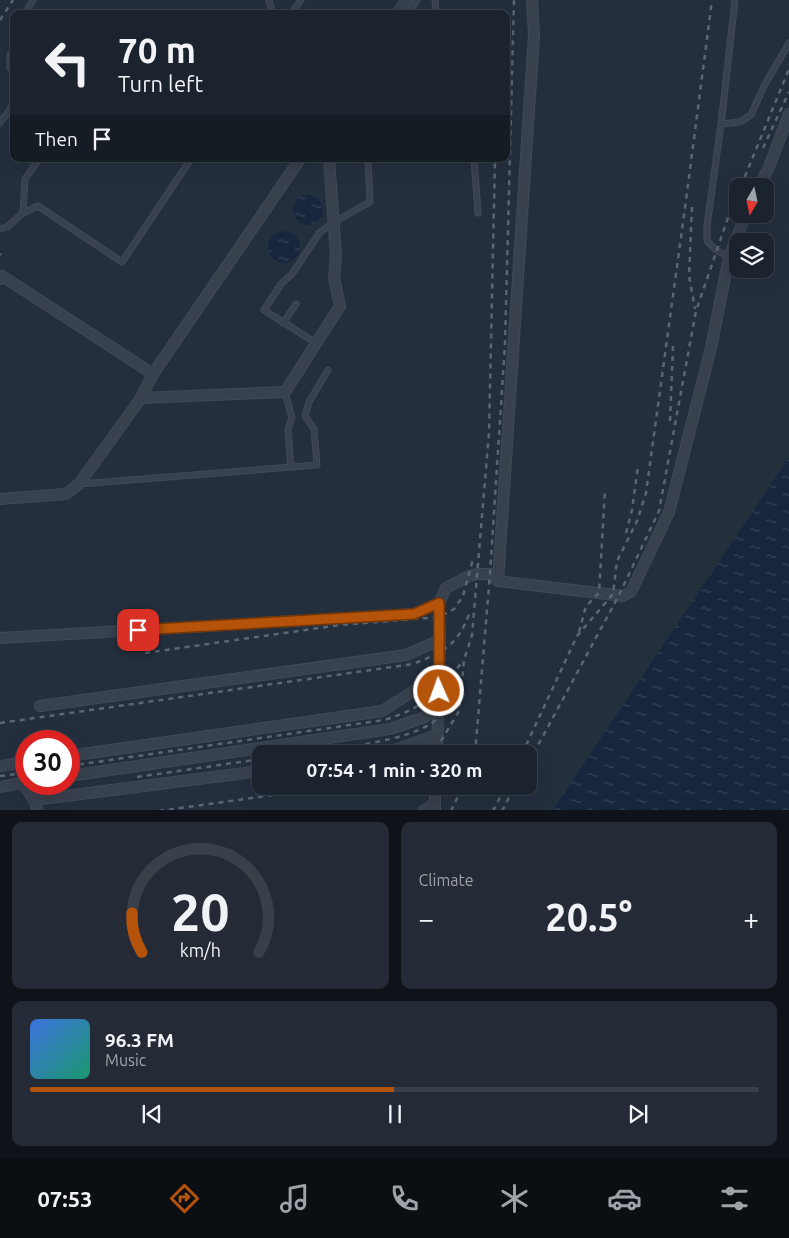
<!DOCTYPE html>
<html lang="en">
<head>
<meta charset="utf-8">
<style>
	body { margin:0; font-family:Ubuntu,sans-serif; background:#242b36; color:#f1f3f6; height:100vh; display:flex; flex-direction:column; font-size:19px; white-space:nowrap }
	* { box-sizing:border-box; margin:0 }
	p { font-size:16px; color:#a0a4aa }
	.icon { flex:none; width:28px; height:28px; fill:none; stroke:currentColor; stroke-width:2; stroke-linecap:round; stroke-linejoin:round }
	.map { position:relative; height:810px; overflow:hidden }
	.sheet { display:flex; flex-direction:column; gap:12px; padding:12px; background:#0f1319; flex:1 }
	.sheet>* { flex:none }
	.top-card { position:absolute; left:10px; top:10px; width:500px; height:152px; border-radius:10px; box-shadow:0 5px 20px #0002,0 0 0 1px #39404a; background:#1b232e; color:#f1f3f6; overflow:hidden }
	.needle { width:32px; rotate:189deg }
	.tools { position:absolute; left:729px; top:178px; display:grid; gap:10px }
	.tools a { display:grid; place-items:center; width:45px; height:45px; border-radius:10px; background:#1b232e; box-shadow:0 5px 20px #0002,0 0 0 1px #39404a; font-size:25px }
	.speed { position:absolute; left:15px; top:730px; display:flex; gap:10px; font-size:25px; font-weight:700; text-align:center }
	.speed>* { display:grid; place-content:center; width:65px; height:65px; border-radius:50%; background:#1b232e; box-shadow:0 5px 20px #0002,0 0 0 1px #39404a; line-height:1 }
	.speed .limit { border:8px solid #d22; background:#fff; color:#111 }
	.pin { position:absolute; display:grid; place-items:center; width:42px; height:42px; color:#fff; margin:-21px; border-radius:10px; box-shadow:0 2px 8px #0006 }
	.me { position:absolute; width:55px; margin:-28px; rotate:358deg; stroke-linejoin:round; filter:drop-shadow(0 0 4px #0008) }
	.turn { display:flex; align-items:center; gap:18px; height:105px; padding:0 25px; font-size:22px }
	.turn .icon { width:65px; height:65px; stroke-width:2.5 }
	.turn b { display:block; font-size:35px; line-height:42px }
	.then { display:flex; align-items:center; height:48px; padding:0 25px; background:#0003; gap:10px; font-size:19px }
	.big { font-size:38px; font-weight:700; line-height:1.1 }
	.sheet .widget { flex:1; display:flex; flex-direction:column; justify-content:center; gap:8px; min-width:0; padding:0 18px; border-radius:10px; background:#242b36 }
	.sheet .dial { align-items:center; gap:0 }
	.dial svg { height:130px; overflow:visible; fill:none; stroke:#39404a; stroke-width:7; stroke-linecap:round; text-anchor:middle }
	.dial text { fill:#f1f3f6; stroke:none }
	.song { display:flex; align-items:center; gap:15px }
	.cover { width:60px; height:60px; border-radius:8px; background:linear-gradient(135deg,hsl(220 70% 55%),hsl(160 70% 35%)) }
	.played { height:5px; border-radius:2px; background:linear-gradient(90deg,#b45309 50%,#39404a 50%) }
	.keys { display:flex; justify-content:space-around; direction:ltr }
	.heat { display:flex; justify-content:space-between; align-items:center; font-size:28px; direction:ltr }
	.sheet .tiles { flex:1; display:grid; gap:12px; grid-template-columns:1fr 1fr }
	.widget:last-child { grid-column:span 2 }
	.trip { position:absolute; left:252px; top:745px; width:285px; height:50px; border-radius:10px; background:#1b232e; box-shadow:0 5px 20px #0002,0 0 0 1px #39404a; font-weight:700; line-height:50px; text-align:center }
	.tab-bar { display:flex; height:80px; justify-content:space-around; align-items:center; background:#0b0e12; color:#a0a4aa }
	.tab-bar .icon { width:35px; height:35px }
	.tab-bar .selected { color:#b45309 }
	.tab-bar b { font-size:22px; color:#f1f3f6 }
	.map>svg:first-child { display:block }
</style>
</head>
<body>
<div class="map">
<svg width="789" height="811" viewBox="0 0 789 811">
	<defs>
		<pattern id="water-ripples" width="26" height="14" patternUnits="userSpaceOnUse" patternTransform="scale(1.25)"><rect width="26" height="14" fill="#17263c"/><path d="M2 4q2-2 4 0t4 0M15 11q2-2 4 0t4 0" fill="none" stroke="#364457"/></pattern>
	</defs>
	<rect width="100%" height="100%" fill="#242f3e"/>
	<g fill="url(#water-ripples)">
		<circle cx="308" cy="210" r="15"/>
		<circle cx="284" cy="247" r="16"/>
		<path d="M789,457V810H553Z"/>
	</g>
	<g fill="none" stroke-linecap="round" stroke-linejoin="round">
		<defs>
			<g id="lane">
				<path d="M269,0L273,14"/>
				<path d="M435,0L436,14"/>
				<path d="M25,14L33,0"/>
				<path d="M291,14L301,0"/>
				<path d="M408,14L417,0"/>
				<path d="M14,50L10,55V68L14,70"/>
				<path d="M0,123L14,104"/>
				<path d="M721,124L740,122L751,115L764,86L789,43"/>
				<path d="M474,159L478,213"/>
				<path d="M23,213L25,179L39,159"/>
				<path d="M0,229L7,227L23,213L38,206L122,262L191,159"/>
				<path d="M729,257L716,250L707,241V226L721,124L735,0"/>
				<path d="M283,323L296,304"/>
				<path d="M316,343L264,310L281,284L292,274L320,232L334,222L370,202L368,159"/>
				<path d="M285,392L292,418L288,429L291,467"/>
				<path d="M80,484L317,465L314,429L305,416L309,402L328,370"/>
			</g>
			<g id="street">
				<path d="M397,14L407,0"/>
				<path d="M759,186L769,167L789,114"/>
				<path d="M0,279L2,276L153,374"/>
				<path d="M141,398L285,392L340,306L334,278L336,255L329,159"/>
				<path d="M0,499L66,494L79,484L141,398L153,374L300,159"/>
				<path d="M498,581L534,35L532,0"/>
				<path d="M0,638L414,614L439,603L446,588L469,576L477,574H490L498,581L623,596L631,592L669,512L711,348L729,257L746,214"/>
				<path d="M40,706L406,655L440,640"/>
				<path d="M384,754L437,735"/>
				<path d="M437,754L440,640L439,603"/>
				<path d="M69,756L382,711L422,686L438,669"/>
				<path d="M0,766L26,762"/>
				<path d="M69,776L390,729L425,717L438,705"/>
				<path d="M22,782L34,800L38,811"/>
				<path d="M0,787L26,782"/>
				<path d="M34,800L261,771"/>
				<path d="M423,811L434,804"/>
				<path d="M435,811V786"/>
			</g>
		</defs>
		<use href="#lane" stroke="#414a57" stroke-width="7"/>
		<use href="#street" stroke="#414a57" stroke-width="12"/>
		<use href="#lane" stroke="#38414e" stroke-width="5"/>
		<use href="#street" stroke="#38414e" stroke-width="10"/>
		<g stroke="#5a6575" stroke-width="2.5" stroke-dasharray="5 5" stroke-linecap="butt">
			<path d="M0,20L13,0"/>
			<path d="M763,148L789,92"/>
			<path d="M741,186L789,69"/>
			<path d="M692,207L689,276L695,309"/>
			<path d="M0,254L1,255"/>
			<path d="M670,421L673,346"/>
			<path d="M626,533L632,510L638,466"/>
			<path d="M579,632L586,606L599,593L605,490"/>
			<path d="M145,653L340,625L439,617L454,609L463,596L473,559"/>
			<path d="M0,723L413,664C445,651 457,646 470,612"/>
			<path d="M296,754C331,749 414,742 438,718C447,709 453,697 459,686"/>
			<path d="M426,754L438,746L459,711L464,660L472,635L489,433L495,159"/>
			<path d="M475,754L490,574L505,344L514,0"/>
			<path d="M522,754L577,636L613,594L617,561L637,521L646,493L685,208L712,0"/>
			<path d="M529,762L619,595L659,511L696,311L730,212L738,198"/>
			<path d="M69,766L384,720C425,708 437,693 463,661"/>
			<path d="M0,776L26,773"/>
			<path d="M137,777L261,759"/>
			<path d="M159,811L338,786"/>
			<path d="M451,811L463,786"/>
			<path d="M493,811L506,786"/>
			<path d="M502,811L515,786"/>
		</g>
	</g>
	<g fill="none" stroke-linecap="round" stroke-linejoin="round">
		<defs>
			<path id="route" d="M138,630L414,614L439,603V691"/>
		</defs>
		<use href="#route" stroke="#753606" stroke-width="12"/>
		<use href="#route" stroke="#b45309" stroke-width="9"/>
	</g>
</svg>
<div class="tools">
<a><svg class="needle" viewBox="-14 -14 28 28"><path d="M0-13l5 13h-10z" fill="#e53935"/><path d="M0 13l5-13h-10z" fill="#a0a4aa"/></svg></a>
<a><svg class="icon" aria-label="layers" viewBox="0 0 24 24"><path d="M12 4l9 5-9 5-9-5zM3 14l9 5 9-5"/></svg></a>
</div>
<div class="speed"><div class="limit">30</div></div>
<div class="pin" style="left:138px;top:630px;background:#d93025"><svg class="icon" aria-label="arrive" viewBox="0 0 24 24"><path d="M6 21V4h12l-3 4 3 4H6"/></svg></div>
<svg class="me" style="left:439px;top:691px" viewBox="-20 -20 40 40"><circle r="17" fill="#b45309" stroke="#fff" stroke-width="3"/><path d="M0-11L8 9 0 5-8 9z" fill="#fff"/></svg>
<div class="trip">07:54 · 1 min · 320 m</div>
<div class="top-card">
<div class="turn"><svg class="icon" aria-label="left" viewBox="0 0 24 24"><path d="M17 20v-9H6M10 6l-5 5 5 5"/></svg><div><b>70 m</b>Turn left</div></div>
<div class="then">Then<svg class="icon" aria-label="arrive" viewBox="0 0 24 24"><path d="M6 21V4h12l-3 4 3 4H6"/></svg></div>
</div>
</div>
<section class="sheet">
<div class="tiles">
<div class="widget dial"><svg viewBox="0 0 100 80">
<path d="M14 69A42 42 0 1 1 86 69"/>
<path d="M14 69A42 42 0 0 1 8 45" stroke="#b45309"/>
<text x="50" y="56" font-size="32" font-weight="700">20</text>
<text x="50" y="72" font-size="11">km/h</text>
</svg></div>
<div class="widget"><p>Climate</p>
<div class="heat"><a>−</a><b class="big">20.5°</b><a>+</a></div>
</div>
<div class="widget">
<div class="song"><i class="cover"></i><div><b>96.3 FM</b><p>Music</p></div></div>
<div class="played"></div>
<div class="keys"><svg class="icon" aria-label="previous" viewBox="0 0 24 24"><path d="M18 5L8 12l10 7zM5 5v14"/></svg><svg class="icon" aria-label="pause" viewBox="0 0 24 24"><path d="M8 5v14M16 5v14"/></svg><svg class="icon" aria-label="next" viewBox="0 0 24 24"><path d="M6 5l10 7-10 7zM19 5v14"/></svg></div>
</div>
</div>
</section>
<nav class="tab-bar">
<b>07:53</b>
<svg class="icon selected" aria-label="directions" viewBox="0 0 24 24"><path d="M12 3l9 9-9 9-9-9zM9 14v-3h6M13 9l2 2-2 2"/></svg>
<svg class="icon" aria-label="music" viewBox="0 0 24 24"><path d="M9 18V5l10-2v13"/><circle cx="6" cy="18" r="3"/><circle cx="16" cy="16" r="3"/></svg>
<svg class="icon" aria-label="phone" viewBox="0 0 24 24"><path d="M5 4h4l2 5-3 2q2 4 5 5l2-3 5 2v4C11 20 4 13 5 4z"/></svg>
<svg class="icon" aria-label="climate" viewBox="0 0 24 24"><path d="M12 3v18M4 7l16 10M4 17L20 7"/></svg>
<svg class="icon" aria-label="car" viewBox="0 0 24 24"><path d="M5 17H2v-5l4-1 3-4h7l3 4 3 1v5h-3M9 17h6M6 11h13"/><circle cx="7" cy="17" r="2"/><circle cx="17" cy="17" r="2"/></svg>
<svg class="icon" aria-label="filters" viewBox="0 0 24 24"><path d="M4 7h16M4 17h16"/><circle cx="9" cy="7" r="2"/><circle cx="15" cy="17" r="2"/></svg>
</nav>
</body>
</html>
